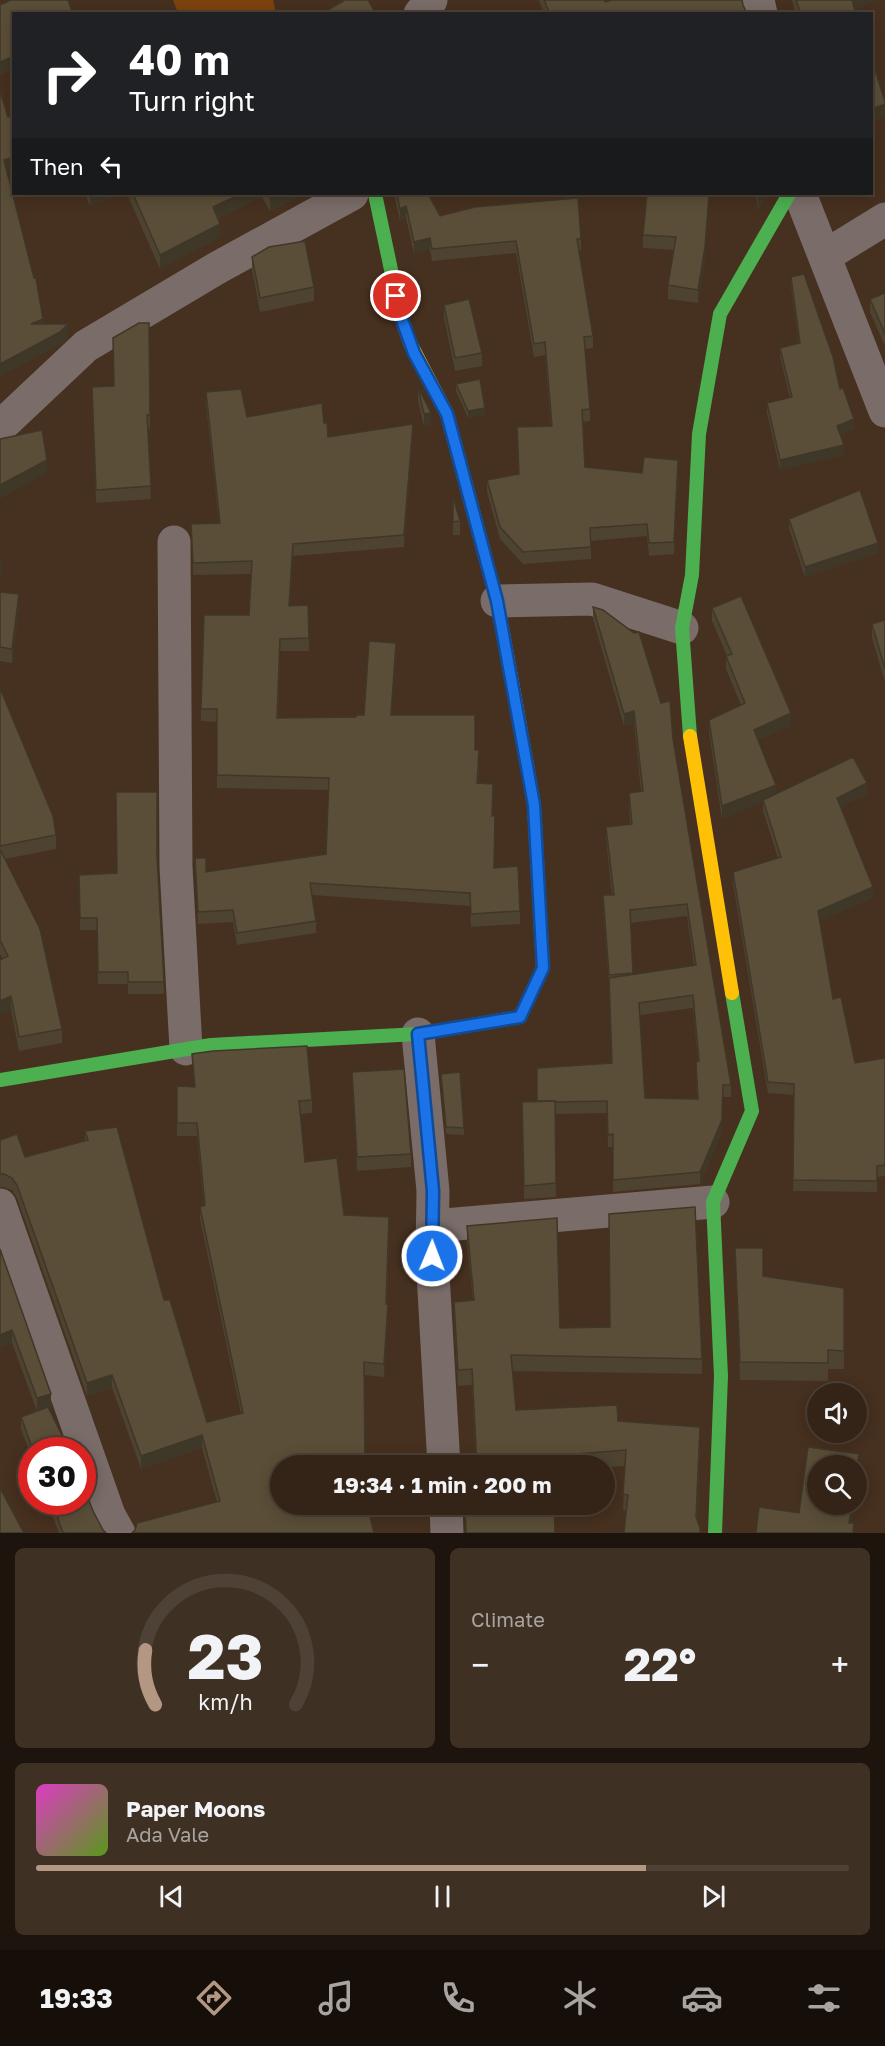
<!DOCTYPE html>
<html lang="en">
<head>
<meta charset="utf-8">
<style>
	body { margin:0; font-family:"Golos Text",sans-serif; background:#3f3024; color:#f1f3f6; height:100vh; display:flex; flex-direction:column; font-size:22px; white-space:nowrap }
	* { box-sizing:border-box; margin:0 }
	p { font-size:20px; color:#a9a4a1 }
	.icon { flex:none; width:33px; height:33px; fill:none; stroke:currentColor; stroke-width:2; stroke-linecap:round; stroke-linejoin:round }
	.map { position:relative; height:1533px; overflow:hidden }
	.sheet { display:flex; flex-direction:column; gap:15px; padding:15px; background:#1d140d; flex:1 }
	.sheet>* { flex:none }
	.top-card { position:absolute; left:12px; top:12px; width:861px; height:183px; border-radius:0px; box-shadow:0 3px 15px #0003,0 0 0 2px #4e4136; background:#202124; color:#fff; overflow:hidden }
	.tools { position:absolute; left:807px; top:1383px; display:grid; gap:12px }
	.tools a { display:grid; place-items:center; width:60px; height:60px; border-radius:50%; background:#342417; box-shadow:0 3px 15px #0003,0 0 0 2px #4e4136; font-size:30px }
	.speed { position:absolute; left:18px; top:1437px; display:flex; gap:12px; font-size:30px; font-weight:700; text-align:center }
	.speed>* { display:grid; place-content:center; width:78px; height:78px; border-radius:50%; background:#342417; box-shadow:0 3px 15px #0003,0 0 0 2px #4e4136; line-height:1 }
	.speed .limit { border:9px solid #d22; background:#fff; color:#111 }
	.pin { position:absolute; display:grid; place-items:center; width:51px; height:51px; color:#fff; margin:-26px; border:3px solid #fff; border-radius:50%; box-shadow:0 2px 6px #0007 }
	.me { position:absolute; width:66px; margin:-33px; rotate:1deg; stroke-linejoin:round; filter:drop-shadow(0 0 4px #0008) }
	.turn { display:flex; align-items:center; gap:21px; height:126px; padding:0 18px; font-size:27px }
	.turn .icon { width:78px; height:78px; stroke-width:2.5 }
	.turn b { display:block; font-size:42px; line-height:51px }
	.then { display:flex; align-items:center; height:57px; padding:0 18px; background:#0003; gap:12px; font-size:22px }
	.big { font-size:45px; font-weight:700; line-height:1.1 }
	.sheet .tile { flex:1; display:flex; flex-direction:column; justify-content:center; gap:9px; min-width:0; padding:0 21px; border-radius:9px; background:#3f3024 }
	.sheet .dial { align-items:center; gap:0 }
	.dial svg { height:156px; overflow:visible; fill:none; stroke:#4e4136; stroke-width:7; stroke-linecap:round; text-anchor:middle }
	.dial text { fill:#f1f3f6; stroke:none }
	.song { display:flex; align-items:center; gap:18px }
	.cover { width:72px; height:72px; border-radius:9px; background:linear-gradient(135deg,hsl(310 70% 55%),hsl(90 70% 35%)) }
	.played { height:6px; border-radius:3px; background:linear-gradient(90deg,#b39783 75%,#4e4136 75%) }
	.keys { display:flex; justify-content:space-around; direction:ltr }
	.heat { display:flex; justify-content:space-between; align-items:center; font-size:33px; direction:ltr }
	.sheet .tiles { flex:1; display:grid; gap:15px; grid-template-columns:1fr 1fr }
	.tile:last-child { grid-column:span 2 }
	.trip { position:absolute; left:270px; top:1455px; width:345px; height:60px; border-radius:30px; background:#342417; box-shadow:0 3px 15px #0003,0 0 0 2px #4e4136; font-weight:700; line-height:60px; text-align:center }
	.tabs { display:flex; height:96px; justify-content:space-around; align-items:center; background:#150e09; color:#a9a4a1 }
	.tabs .icon { width:42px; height:42px }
	.tabs .current { color:#b39783 }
	.tabs b { font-size:27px; color:#f1f3f6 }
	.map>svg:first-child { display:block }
</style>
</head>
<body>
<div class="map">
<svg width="885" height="1533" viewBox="0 0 885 1533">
	<rect width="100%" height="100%" fill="#46301f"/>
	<path fill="#7c430f" d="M173,0H273L276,13H178Z"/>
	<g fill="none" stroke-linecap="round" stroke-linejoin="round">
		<g stroke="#796c69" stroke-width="33">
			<path d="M758,0L761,14"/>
			<path d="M420,14L431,0"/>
			<path d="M800,194L885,411"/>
			<path d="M825,256L885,219"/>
			<path d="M0,427L86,346L217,268L352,194"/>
			<path d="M174,542L176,867L186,1049"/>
			<path d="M497,601L592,599L682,628"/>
			<path d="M418,1034L433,1191L432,1256L444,1466"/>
			<path d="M0,1205L109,1515L119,1533"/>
			<path d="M433,1226L713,1202"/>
			<path d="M446,1504L447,1533"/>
		</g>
		<g stroke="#4caf50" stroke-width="14">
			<path d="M375,194L401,317L410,343"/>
			<path d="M690,736L682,628L692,575L699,434L720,314L789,194"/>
			<path d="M0,1080L211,1045L418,1034L520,1017L543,968L534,805L518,715"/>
			<path d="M715,1533L721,1376L713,1202L752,1111L732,993"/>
		</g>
		<g stroke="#ffc107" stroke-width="14">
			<path d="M410,343L447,414L497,601L518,715"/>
			<path d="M690,736L732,993"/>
		</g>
	</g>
	<g fill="#4d4330" fill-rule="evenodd">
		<path d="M539,0H605V2L743,5L747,14H544Z"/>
		<path d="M792,0H877L855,10L856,14H796Z"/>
		<path d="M85,194H120L90,206Z"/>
		<path d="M127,194H304L270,211L262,197L218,218L220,237L160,269Z"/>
		<path d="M394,194H428L440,216L581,239V251H579L593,336V348L585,349L590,409V421L583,422L585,467L642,473L678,472L674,554L649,556L647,536L591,541V559L523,564L500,539L487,492V480L519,474L517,427L551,426L545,355L534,357L516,253L432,261L430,250L414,254L406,218L400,221Z"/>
		<path d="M647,194L705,260L698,303L668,299V285L674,250L643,248V235Z"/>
		<path d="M746,194H769L758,210L756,194L746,195Z"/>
		<path d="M252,257L314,287V301L260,312L252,270Z"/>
		<path d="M791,277L840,389L854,429L840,434L844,455L780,470L767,413V403L790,398L780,357V348L799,343L791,286Z"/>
		<path d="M885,293V346L870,312V299Z"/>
		<path d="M444,305L482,353V366L455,371L444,318Z"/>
		<path d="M149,323L150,428L148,429L151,499L96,503L92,400L113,386Z"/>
		<path d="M456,384L485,415L468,418L456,391Z"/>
		<path d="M418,387L431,426L424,427L418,401Z"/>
		<path d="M206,392L247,417L324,423L328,437L413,436L404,547L293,556L290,606L309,638V651H280L278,718L356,717L364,715L396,656L391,715L475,750L479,762L478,783L493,796L492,816L494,868L520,911V924L471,927L470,906L312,895L316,921V933L237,945L233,922L198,924L195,858L206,872L326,854L329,790L217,788V722L201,721V709L249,615L251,574L193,575L191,524L219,523L206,405Z"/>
		<path d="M453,497L460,521V535H453Z"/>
		<path d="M789,519L878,553L805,577L789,529Z"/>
		<path d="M0,592L19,608L12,663L0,661Z"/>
		<path d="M593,607L673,739L731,1085V1097H723L722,1132L700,1184L613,1192V1147H608L607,1113L555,1114L556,1197L524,1199L522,1102L537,1101L612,1063L609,987L603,907V895H612L606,839V827L630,824L629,805V793L641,791L634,723L624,726L593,619ZM687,916L694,965L633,975L630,923ZM693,1008L698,1061L696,1062L697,1099L645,1098L640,1015Z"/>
		<path d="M712,608L791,726L758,740L776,794H867L840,807L873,898L819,921L833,999L855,1063L885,1058V1176L877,1177V1192L793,1191L794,1095L768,1093L733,883V872L778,858L763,811V802L722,819L709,732V720L741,705L726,669V656H727L712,621Z"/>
		<path d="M885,620V682L872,638V624Z"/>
		<path d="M0,688L56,835V849L5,859L62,1029V1043L19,1051L11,1010L3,959L0,954Z"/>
		<path d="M157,856L164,994H128V984H98L97,930H80L79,875L117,873Z"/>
		<path d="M192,1054L312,1100V1113L300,1114L305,1162L344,1215L389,1230L387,1304L388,1317L384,1377L364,1375L280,1466L374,1533L217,1502L202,1448L141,1469L112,1388L87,1396L17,1198L12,1190L4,1187H0V1140L25,1157L85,1141V1131L164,1300L207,1422L241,1414L200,1219V1207L204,1206L197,1136H177V1086L194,1087Z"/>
		<path d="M352,1072L411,1154V1167L357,1171Z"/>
		<path d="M441,1074L464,1128V1135L446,1134Z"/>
		<path d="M467,1226L560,1328L702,1359V1374L512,1371L516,1410L618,1421L700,1443L697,1518L700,1533L623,1510L625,1466L604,1467V1466H476L472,1385L458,1386L454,1318V1302L473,1301L467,1242Z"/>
		<path d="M735,1248L763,1276L844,1288V1369H828V1381L740,1380Z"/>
		<path d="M0,1249L51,1406L48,1407L69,1450H32V1458L21,1429V1417L37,1411L12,1343L0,1348Z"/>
		<path d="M47,1502H82L93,1511L103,1530L106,1533H59Z"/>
	</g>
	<g fill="#3f3727">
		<path d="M852,0H877L852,11Z"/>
		<path d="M14,56V69L0,75V62Z"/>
		<path d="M885,104V117L872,122V109Z"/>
		<path d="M14,157V170L4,173V160Z"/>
		<path d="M90,194H120L90,206Z"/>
		<path d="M241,194H262V197L213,220V207Z"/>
		<path d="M278,194H304L270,211V198Z"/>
		<path d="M562,194H584L562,199Z"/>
		<path d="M709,194H710L705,260L698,303V290Z"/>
		<path d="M760,194H769L758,210V197Z"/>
		<path d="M406,206V218L400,221V209Z"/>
		<path d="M220,224V237L160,269V255Z"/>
		<path d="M430,238V250L414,254V242Z"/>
		<path d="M43,319V332L31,324Z"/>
		<path d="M68,324V337L60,345L0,377V364Z"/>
		<path d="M485,408V415L468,418V411Z"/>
		<path d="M431,413V426L424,427V414Z"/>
		<path d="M854,419V429L837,435V426Z"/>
		<path d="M413,424V436L404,547V535Z"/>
		<path d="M844,445V455L780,470V460Z"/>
		<path d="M47,460V473L0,499V485Z"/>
		<path d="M678,460V472L674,554V542Z"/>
		<path d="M878,543V553L805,577V567Z"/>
		<path d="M293,544V556L289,618V606Z"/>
		<path d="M2,560V573L0,576V563Z"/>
		<path d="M19,594V608L12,663V649Z"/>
		<path d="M396,643V656L391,727V715Z"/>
		<path d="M634,711V723L624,726V714Z"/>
		<path d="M791,713V726L754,742V730Z"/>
		<path d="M867,783V794L837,809V798Z"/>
		<path d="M776,785V797L722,819V806Z"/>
		<path d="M873,887V898L818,922V911Z"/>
		<path d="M11,996V1010L0,1014V1001Z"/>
		<path d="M723,1085L722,1132L700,1184V1172Z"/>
		<path d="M388,1304V1317L384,1377V1364Z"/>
		<path d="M12,1330V1343L0,1348V1335Z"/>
		<path d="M112,1375V1388L87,1396V1383Z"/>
		<path d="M51,1394V1406L37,1411V1398Z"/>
		<path d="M202,1435V1448L141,1469V1456Z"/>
		<path d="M859,1454V1470L856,1486V1471Z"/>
		<path d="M852,1504H854L850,1533L849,1523Z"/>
	</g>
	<g fill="#5a4e38" stroke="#3f3727" stroke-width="1.5" fill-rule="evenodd">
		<path d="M11,0H68L73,14H14V56L0,62V5Z"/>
		<path d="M345,0H368L376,14H321Z"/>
		<path d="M544,0H605V2L612,0H742L743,5L747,14H550Z"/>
		<path d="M796,0H852L856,14H801Z"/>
		<path d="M872,60L885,102V104L872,109Z"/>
		<path d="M0,91L8,117L14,115V157L4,160L34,278H36L43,319L31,324H68L60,332L0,364Z"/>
		<path d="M133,194H241L213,207L220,224L160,255Z"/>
		<path d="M267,194H278L270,198Z"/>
		<path d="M397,194H428L440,216L475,207L578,198L581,239H577L593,336L584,337L590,409L582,410L585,467L642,473L644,457L678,460L674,542L649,543L647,524L590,528L591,547L523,552L500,527L487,480L519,474L517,427L552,426L545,342L534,344L516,241L432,249L430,238L414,242L406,206L400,209Z"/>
		<path d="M647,194H709L705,247L698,290L668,285L676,237L643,235Z"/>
		<path d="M305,241L314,287L260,298L252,257L269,247Z"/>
		<path d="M804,274L833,357L840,389L843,388L854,419L837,426L844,445L780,460L767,403L792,397L780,348L800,343L791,277Z"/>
		<path d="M885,293V334L870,299Z"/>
		<path d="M469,299L482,353L455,358L444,305Z"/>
		<path d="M139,323H149L150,415H147L151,486L96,490L92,387L114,386L113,338Z"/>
		<path d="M480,379L485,408L468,411L456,384Z"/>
		<path d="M418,387L431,413L424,414Z"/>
		<path d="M241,389L247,417L322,403L324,423H327L328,437L413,424L404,535L293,544L289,606L308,605L309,638L280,639L277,718L356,717V715H364L369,641L396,643L391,715H475V750H479L477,783L493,784L492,816H495L494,868L518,866L520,911L471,914L470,893L310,883L316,921L237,933L233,910L198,912L195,858H206V872L326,854L329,778L217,775V709H201L204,615H249L252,561L193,563L191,524L220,523L206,392Z"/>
		<path d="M42,430L47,460L0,485V439Z"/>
		<path d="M860,490L878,543L805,567L789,519Z"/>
		<path d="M453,497L460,521L453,522Z"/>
		<path d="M0,592L19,594L12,649L0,647Z"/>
		<path d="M741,596L791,713L754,730L776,785L722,806L709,720L745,703L726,656L732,654L712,608Z"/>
		<path d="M593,607L603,610L634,633L639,632L661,703L670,701L673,739L731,1085H723L722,1120L700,1172L613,1180V1134L608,1135L607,1101L555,1102V1101H537V1068L612,1063L609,978L696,965L687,904L630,910L633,973L609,975L603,895H614L606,827L632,824L629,793L643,791L634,711L624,714ZM693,995L699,1061L696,1062L698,1099L645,1098L639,1003Z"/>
		<path d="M885,620V669L872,624Z"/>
		<path d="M0,688L53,816L56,835L0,846Z"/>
		<path d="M853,757L867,783L837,798L873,887L818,911L833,999L841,997L855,1063L885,1058V1165L877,1166V1181L793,1180L794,1084L768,1082L733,872L781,857L763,800Z"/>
		<path d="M116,792H157V856L164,982H128V972H98L97,918H80L79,875L117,873Z"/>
		<path d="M0,849L40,929L62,1029L19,1037L11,996L0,1001V960L8,956L0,940Z"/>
		<path d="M307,1046L312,1100L299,1101L305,1162L337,1158L344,1215L389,1217L386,1304H388L384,1364L364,1362L365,1466H280V1504H367L374,1533H132L135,1530L137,1523L220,1501L202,1435L141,1456L112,1375L87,1383L17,1185L12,1178L4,1174H0V1140L17,1134L25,1157L88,1140L85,1131L117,1127L164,1300H170L207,1422L243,1413L200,1207L205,1205L197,1123H177V1086L195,1087L192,1054L213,1051Z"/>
		<path d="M404,1069L411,1154L357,1157L352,1072Z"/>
		<path d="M460,1072L464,1128L446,1127L441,1074Z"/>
		<path d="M555,1101L556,1183L524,1186L522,1102Z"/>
		<path d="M695,1207L702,1359L511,1355L516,1410L617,1405L618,1421L700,1427L696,1517L700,1528V1533H624L628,1495L623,1494L626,1450L551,1456L552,1466H477L472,1369L458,1370L454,1302L474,1300L467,1226L557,1218L560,1328L610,1327L609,1214Z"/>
		<path d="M735,1248H763V1276L844,1288V1351L828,1350V1363L740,1362Z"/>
		<path d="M0,1249L51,1394L37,1398L12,1330L0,1335Z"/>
		<path d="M48,1407L69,1450H33L21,1417Z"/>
		<path d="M808,1447L859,1454L856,1471V1466H818V1504H852L849,1523H854L853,1533H756L759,1507L799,1513Z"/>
		<path d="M82,1483L93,1511L103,1530L106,1533H63L52,1502H82Z"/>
		<path d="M0,1488L24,1533H0Z"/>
		<path d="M465,1504H554L555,1533H466Z"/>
	</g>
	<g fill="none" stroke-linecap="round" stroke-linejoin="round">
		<defs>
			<path id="route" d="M396,296L401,317L414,353L447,414L497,601L534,805L543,968L520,1017L418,1034L433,1191L432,1256"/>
		</defs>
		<use href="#route" stroke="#114b97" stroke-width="15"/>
		<use href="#route" stroke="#1a73e8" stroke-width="10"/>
	</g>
</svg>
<div class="tools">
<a><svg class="icon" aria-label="sound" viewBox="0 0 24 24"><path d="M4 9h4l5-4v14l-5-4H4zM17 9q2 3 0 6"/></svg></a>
<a><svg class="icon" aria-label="search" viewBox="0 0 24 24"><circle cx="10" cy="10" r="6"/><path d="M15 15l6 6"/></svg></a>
</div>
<div class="speed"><div class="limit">30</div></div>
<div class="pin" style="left:396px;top:296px;background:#d93025"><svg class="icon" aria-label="arrive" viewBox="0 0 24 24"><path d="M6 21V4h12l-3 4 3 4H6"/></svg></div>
<svg class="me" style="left:432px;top:1256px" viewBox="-20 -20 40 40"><circle r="17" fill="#1a73e8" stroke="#fff" stroke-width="3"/><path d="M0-11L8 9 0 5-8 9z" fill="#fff"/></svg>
<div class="trip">19:34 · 1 min · 200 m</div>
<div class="top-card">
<div class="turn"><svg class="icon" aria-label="right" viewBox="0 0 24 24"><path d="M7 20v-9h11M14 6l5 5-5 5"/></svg><div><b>40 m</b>Turn right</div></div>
<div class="then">Then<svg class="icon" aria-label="left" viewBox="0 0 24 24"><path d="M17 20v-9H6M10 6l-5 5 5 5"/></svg></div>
</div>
</div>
<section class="sheet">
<div class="tiles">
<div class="tile dial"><svg viewBox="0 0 100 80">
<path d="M14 69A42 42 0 1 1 86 69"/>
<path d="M14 69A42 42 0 0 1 9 41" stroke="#b39783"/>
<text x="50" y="56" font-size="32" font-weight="700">23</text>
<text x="50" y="72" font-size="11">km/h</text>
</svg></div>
<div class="tile"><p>Climate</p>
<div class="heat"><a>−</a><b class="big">22°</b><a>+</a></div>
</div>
<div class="tile">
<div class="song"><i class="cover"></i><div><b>Paper Moons</b><p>Ada Vale</p></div></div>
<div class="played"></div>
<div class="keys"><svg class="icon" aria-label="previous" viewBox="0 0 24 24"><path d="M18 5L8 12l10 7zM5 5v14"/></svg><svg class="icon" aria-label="pause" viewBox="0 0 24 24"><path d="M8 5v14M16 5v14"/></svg><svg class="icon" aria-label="next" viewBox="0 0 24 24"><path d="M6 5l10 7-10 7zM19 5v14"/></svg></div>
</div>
</div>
</section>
<nav class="tabs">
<b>19:33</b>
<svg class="icon current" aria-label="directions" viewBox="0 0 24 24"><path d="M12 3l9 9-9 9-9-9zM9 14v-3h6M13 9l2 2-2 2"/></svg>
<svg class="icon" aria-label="music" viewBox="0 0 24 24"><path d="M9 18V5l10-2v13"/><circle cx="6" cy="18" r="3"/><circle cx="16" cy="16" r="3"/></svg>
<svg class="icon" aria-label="phone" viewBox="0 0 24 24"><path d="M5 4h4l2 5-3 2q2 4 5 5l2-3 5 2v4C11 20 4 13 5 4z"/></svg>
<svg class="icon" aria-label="climate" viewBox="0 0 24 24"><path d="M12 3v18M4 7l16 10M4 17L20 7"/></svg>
<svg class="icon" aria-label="car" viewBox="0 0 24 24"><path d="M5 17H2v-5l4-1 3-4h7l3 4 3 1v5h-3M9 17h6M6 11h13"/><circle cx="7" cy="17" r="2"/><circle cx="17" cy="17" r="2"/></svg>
<svg class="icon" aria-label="filters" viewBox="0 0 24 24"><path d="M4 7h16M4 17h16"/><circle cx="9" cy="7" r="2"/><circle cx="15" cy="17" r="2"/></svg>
</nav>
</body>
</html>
